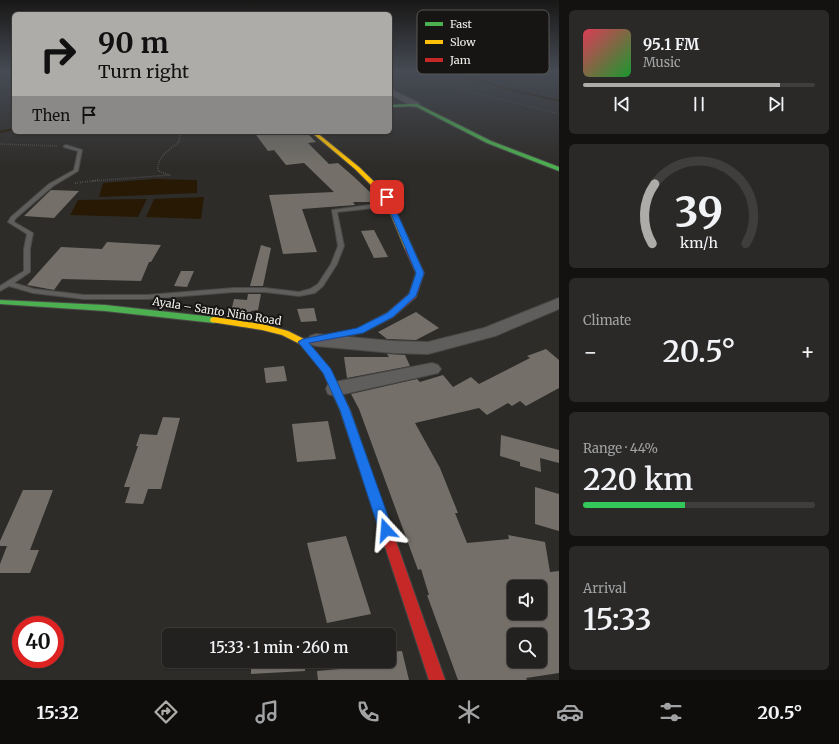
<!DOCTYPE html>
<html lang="en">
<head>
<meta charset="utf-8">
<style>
	body { margin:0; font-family:Merriweather,serif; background:#2a2928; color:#f1f3f6; height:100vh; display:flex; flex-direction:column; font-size:15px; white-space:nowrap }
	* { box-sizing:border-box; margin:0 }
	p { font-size:13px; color:#a2a3a4 }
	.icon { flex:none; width:22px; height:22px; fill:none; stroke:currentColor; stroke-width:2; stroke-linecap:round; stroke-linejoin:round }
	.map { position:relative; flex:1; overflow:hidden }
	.drawer { display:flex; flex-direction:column; gap:10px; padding:10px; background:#131211; width:280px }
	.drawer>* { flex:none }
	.guide { position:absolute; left:12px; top:12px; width:380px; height:122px; border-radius:6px; box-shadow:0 1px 3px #0004,0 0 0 1px #3f3e3d; background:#aeaca9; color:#111; overflow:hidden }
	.tools { position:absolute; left:507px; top:580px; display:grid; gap:8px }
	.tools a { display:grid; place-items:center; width:40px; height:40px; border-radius:6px; background:#22211f; box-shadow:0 1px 3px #0004,0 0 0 1px #3f3e3d; font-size:20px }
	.speed { position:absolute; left:12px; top:616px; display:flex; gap:8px; font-size:20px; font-weight:700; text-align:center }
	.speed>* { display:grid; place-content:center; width:52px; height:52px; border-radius:50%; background:#22211f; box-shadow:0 1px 3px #0004,0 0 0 1px #3f3e3d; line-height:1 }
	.speed .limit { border:6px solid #d22; background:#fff; color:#111 }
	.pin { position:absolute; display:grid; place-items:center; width:34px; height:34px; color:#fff; margin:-17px; border-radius:8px; box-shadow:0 2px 6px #0006 }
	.me { position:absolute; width:44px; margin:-22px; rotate:341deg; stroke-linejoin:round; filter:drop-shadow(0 0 3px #0008) }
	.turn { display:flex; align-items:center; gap:14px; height:84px; padding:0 20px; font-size:18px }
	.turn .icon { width:52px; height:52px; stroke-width:2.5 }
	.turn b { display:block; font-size:28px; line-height:34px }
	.then { display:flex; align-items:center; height:38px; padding:0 20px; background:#0003; gap:8px; font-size:15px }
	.big { font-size:30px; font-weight:600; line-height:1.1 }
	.drawer .card { flex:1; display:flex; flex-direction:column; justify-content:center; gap:6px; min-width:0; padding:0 14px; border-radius:6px; background:#2a2928 }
	.drawer .dial { align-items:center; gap:0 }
	.dial svg { height:104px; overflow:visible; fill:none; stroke:#3f3e3d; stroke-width:7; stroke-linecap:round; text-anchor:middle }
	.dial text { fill:#f1f3f6; stroke:none }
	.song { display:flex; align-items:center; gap:12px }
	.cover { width:48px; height:48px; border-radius:6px; background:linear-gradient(135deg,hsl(350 70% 55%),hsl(130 70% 35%)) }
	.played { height:4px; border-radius:2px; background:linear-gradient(90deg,#aeaca9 85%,#3f3e3d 85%) }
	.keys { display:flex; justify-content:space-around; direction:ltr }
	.heat { display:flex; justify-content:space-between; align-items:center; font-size:22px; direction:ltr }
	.charge { height:6px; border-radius:3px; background:linear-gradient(90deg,#34c759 44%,#3f3e3d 0) }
	.trip { position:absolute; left:162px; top:628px; width:234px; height:40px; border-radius:6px; background:#22211f; box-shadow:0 1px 3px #0004,0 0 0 1px #3f3e3d; font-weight:600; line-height:40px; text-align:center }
	.menu { display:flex; height:64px; justify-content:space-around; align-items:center; background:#0e0d0c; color:#a2a3a4 }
	.menu .icon { width:28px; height:28px }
	.menu .selected { color:#aeaca9 }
	.menu b { font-size:18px; color:#f1f3f6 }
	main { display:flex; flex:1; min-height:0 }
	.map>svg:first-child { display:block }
</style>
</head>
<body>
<main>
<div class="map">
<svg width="559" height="680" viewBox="0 0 559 680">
	<rect width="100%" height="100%" fill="#2e2c29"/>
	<g fill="#271904">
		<path d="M154,179L197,180V193L99,197L103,183Z"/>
		<path d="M204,197L201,219L146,217L154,199Z"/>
		<path d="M147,199L138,217L70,215L78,200Z"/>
	</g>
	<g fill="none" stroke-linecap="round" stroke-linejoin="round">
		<path stroke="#271904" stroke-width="2" d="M448,71L508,89L559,101"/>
		<path stroke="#271904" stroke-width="2.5" d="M0,132L14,129"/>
	</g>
	<g fill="#747069" fill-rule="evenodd">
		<path d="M254,132H306L316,142L308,143L329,164L338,163L353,176L371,193L373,202H353L355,205L302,209L317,252L283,254L269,195L334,192L304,163L286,165L274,150L268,151Z"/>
		<path d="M51,190L79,191L54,218L24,216Z"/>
		<path d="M374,230L388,257L374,258L361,231Z"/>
		<path d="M107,242L161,245L151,262H149L141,281L62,279L54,290L27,285L61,247L102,249Z"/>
		<path d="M261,245L271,248L263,286H250Z"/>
		<path d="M181,271H194L187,287L174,286Z"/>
		<path d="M248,294H261L258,310L251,311V313L231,312L234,299L247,300Z"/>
		<path d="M314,308L317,321L301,322L297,309Z"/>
		<path d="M416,312L439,328L416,340L387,339L378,332Z"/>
		<path d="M546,349L559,360V388L526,406L520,401L512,406L508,403L487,415L479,408L415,423L440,468L458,513H455L467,543L509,539L508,535L545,542L550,572L559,571V673L526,678L527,680H458L427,595H429L421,569L418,570L359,409L351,394L417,379L420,382L443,375L453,387L471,377L479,384L530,358L527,356ZM514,587H540V613H514ZM514,635H540V661H514Z"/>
		<path d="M387,354L405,355L410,366L347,378L344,357H389Z"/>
		<path d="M284,366L287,381L266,383L264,368Z"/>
		<path d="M163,417L180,418L161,489H148L143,504L125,503L130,487H124L138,446H136L140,434L157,435Z"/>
		<path d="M328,421L336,459L297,462L292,424Z"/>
		<path d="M501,435L559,450V463L540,458L541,472L520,466V462L500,456Z"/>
		<path d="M535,487L559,494V531L535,524Z"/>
		<path d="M23,490H53L30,550H39L30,573H0V564L7,546H0V541Z"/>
		<path d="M346,536L371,614L327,623L307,543Z"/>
		<path d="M402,651L409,680H318L317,671L351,668L349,661H389V652Z"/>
		<path d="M251,661H305V671L251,674Z"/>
	</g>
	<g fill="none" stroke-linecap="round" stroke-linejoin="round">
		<defs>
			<path id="lane" d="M66,145L82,150L78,171L53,186L15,219L14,222L33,233L30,249V272L14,283L34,289L84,295H147L234,288H265L299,292L310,289L318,284L331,264L338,246L332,210L392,202L395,204L392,206L337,212L344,246L337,264L323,286L315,293L299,296L265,292H234L147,299H84L33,293L9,286L0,291V286L24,271V249L27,234L8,222L11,217L49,184L74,170L78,151L64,147V146Z"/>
			<g id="street">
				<path d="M390,89L419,103L420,105L419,107H413L390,94Z"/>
				<path d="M559,298V309L495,336L428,354L393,353L316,346L310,344L308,340L310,336L316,334L393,341L428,342L484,328Z"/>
				<path d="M432,363L438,365L441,369L438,373L335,396L328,394L326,389L328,384L335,382Z"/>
			</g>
			<g id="fast">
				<path d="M417,104L491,141L559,167V171L487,143L415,106L390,107V105Z"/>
				<path d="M0,300L105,305L214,317L218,320L214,323L105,311L0,304Z"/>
			</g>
			<g id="slow">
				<path d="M311,132H316L359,167L389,196L413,249L412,251H409L405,249L384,198L355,169Z"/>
				<path d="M214,317L262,324L288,331L306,340L330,369L350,410L387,516L385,520L381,522L377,520L375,516L340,410L323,372L300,344L282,335L262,330L211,322L210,320L211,318Z"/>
			</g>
			<g id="jam">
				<path d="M406,247H409L413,249L424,273L416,297L393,317L362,333L303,345L300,344L298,342L300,340L303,339L357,329L387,313L409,294L416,273L405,249Z"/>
				<path d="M381,510L385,512L387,516L445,680H429L375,516L377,512Z"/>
			</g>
		</defs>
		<use href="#lane" stroke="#4a4947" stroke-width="2"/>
		<use href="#street" stroke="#4a4947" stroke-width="2"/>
		<use href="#fast" stroke="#4a4947" stroke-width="2"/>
		<use href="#slow" stroke="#4a4947" stroke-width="2"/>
		<use href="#jam" stroke="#4a4947" stroke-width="2"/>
		<path stroke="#6b6a69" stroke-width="1" stroke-dasharray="0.5 1.5" stroke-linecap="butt" d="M410,71L471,92L559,114"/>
		<g stroke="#6b6a69" stroke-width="1.5" stroke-dasharray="0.5 1.5" stroke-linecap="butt">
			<path d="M0,144L57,146"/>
			<path d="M93,181L169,175L158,171C157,156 169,150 179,142L180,132"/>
		</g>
		<path stroke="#6b6a69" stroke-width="2" stroke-dasharray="0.5 2" stroke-linecap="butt" d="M75,183L100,180"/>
		<use href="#lane" fill="#5f5e5d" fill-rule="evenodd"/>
		<use href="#street" fill="#5f5e5d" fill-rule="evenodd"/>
		<use href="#fast" fill="#4caf50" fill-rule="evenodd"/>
		<use href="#slow" fill="#ffc107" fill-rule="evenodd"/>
		<use href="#jam" fill="#c62828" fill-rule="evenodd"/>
	</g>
	<linearGradient id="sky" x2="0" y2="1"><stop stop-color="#191817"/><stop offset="0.43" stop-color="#464b54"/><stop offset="1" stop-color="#464b54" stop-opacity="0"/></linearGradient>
	<rect width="559" height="166" fill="url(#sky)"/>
	<path fill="#1a73e8" stroke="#114b97" d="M385,195L390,197L424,273L416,296L393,317L363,333L309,343L331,369L350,410L393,530L391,534L386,536L381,534L379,530L340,410L323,373L298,342L303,339L357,328L387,313L409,294L416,273L384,197Z"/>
	<g text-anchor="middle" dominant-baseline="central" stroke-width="4" stroke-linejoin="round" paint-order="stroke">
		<g font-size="11" fill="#f3f1ee" stroke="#161513">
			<text transform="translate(217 311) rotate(9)">Ayala – Santo Niño Road</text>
		</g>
	</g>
	<rect x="417" y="10" width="132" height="64" rx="6" fill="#161513" stroke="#585755" stroke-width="1"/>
	<rect x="425" y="22" width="18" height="4" fill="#4caf50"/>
	<rect x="425" y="40" width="18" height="4" fill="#ffc107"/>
	<rect x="425" y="58" width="18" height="4" fill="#c62828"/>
	<g font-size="11" fill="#f3f1ee">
		<text x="450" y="28">Fast</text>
		<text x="450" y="46">Slow</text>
		<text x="450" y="64">Jam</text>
	</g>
</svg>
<div class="tools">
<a><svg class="icon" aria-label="sound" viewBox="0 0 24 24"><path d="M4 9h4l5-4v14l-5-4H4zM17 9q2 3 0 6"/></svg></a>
<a><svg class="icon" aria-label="search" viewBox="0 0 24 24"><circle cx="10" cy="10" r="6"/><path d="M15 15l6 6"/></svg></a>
</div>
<div class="speed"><div class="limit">40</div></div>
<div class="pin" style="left:387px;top:197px;background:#d93025"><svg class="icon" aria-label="arrive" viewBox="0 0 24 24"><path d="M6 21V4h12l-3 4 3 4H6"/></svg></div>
<svg class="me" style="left:386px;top:530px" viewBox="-20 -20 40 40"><path d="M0-17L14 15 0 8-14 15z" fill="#1a73e8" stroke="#fff" stroke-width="4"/></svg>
<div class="trip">15:33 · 1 min · 260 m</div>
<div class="guide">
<div class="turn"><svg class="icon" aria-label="right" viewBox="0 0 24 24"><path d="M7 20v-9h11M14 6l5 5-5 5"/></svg><div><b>90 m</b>Turn right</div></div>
<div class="then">Then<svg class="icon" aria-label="arrive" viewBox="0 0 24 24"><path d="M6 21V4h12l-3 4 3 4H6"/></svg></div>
</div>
</div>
<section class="drawer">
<div class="card">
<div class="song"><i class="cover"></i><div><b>95.1 FM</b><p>Music</p></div></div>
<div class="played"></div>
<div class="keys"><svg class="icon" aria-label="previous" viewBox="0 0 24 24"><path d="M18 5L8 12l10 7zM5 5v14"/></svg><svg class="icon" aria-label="pause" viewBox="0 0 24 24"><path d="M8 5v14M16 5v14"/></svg><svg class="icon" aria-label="next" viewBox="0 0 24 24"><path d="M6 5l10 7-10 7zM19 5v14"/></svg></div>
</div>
<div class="card dial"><svg viewBox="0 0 100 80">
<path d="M14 69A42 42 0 1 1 86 69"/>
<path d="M14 69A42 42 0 0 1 16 23" stroke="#aeaca9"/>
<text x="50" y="56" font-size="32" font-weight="700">39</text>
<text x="50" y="72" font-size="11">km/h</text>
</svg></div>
<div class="card"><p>Climate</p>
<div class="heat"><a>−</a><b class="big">20.5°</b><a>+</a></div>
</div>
<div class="card"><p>Range · 44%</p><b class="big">220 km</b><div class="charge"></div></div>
<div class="card"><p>Arrival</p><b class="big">15:33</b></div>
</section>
</main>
<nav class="menu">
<b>15:32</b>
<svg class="icon selected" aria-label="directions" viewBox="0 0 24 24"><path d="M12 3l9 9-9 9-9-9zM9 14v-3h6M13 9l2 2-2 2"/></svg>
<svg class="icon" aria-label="music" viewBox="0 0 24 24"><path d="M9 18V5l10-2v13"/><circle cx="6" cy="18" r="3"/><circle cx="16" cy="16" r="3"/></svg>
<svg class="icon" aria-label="phone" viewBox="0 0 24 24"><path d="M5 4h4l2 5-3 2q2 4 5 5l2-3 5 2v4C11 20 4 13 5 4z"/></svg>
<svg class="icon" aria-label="climate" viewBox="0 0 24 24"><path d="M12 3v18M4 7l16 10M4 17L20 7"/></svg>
<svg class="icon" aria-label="car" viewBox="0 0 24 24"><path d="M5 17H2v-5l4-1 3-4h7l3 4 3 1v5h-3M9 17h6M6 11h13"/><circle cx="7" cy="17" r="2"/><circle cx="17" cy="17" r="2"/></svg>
<svg class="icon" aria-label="filters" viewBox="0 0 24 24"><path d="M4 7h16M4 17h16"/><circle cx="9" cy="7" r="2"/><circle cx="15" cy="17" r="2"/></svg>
<b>20.5°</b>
</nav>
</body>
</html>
